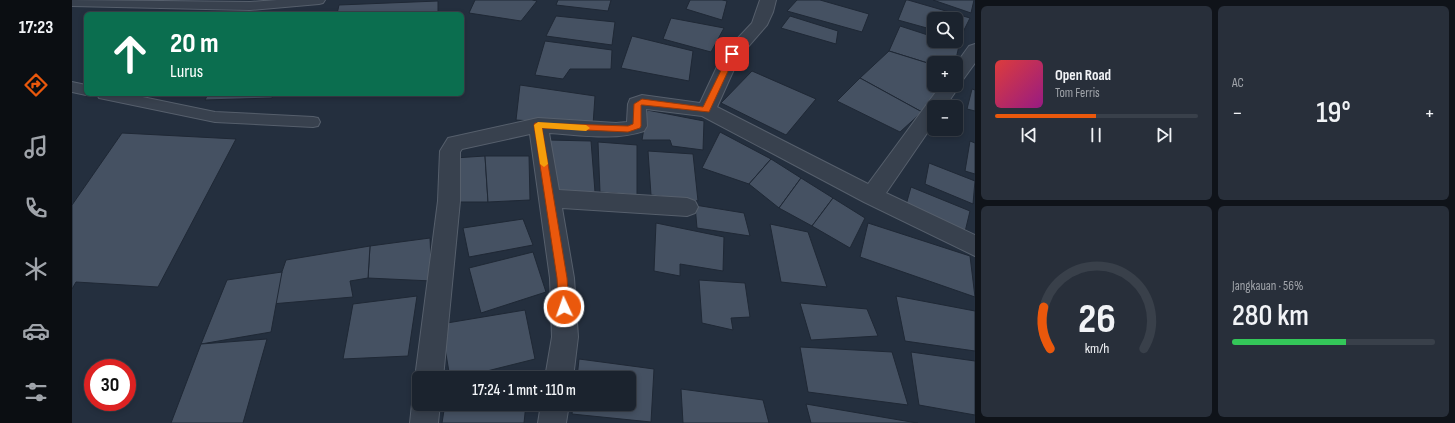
<!DOCTYPE html>
<html lang="id">
<head>
<meta charset="utf-8">
<style>
	body { margin:0; font-family:"Sofia Sans Condensed",sans-serif; background:#282f3a; color:#f1f3f6; height:100vh; display:flex; flex-direction:column; font-size:15px; white-space:nowrap }
	* { box-sizing:border-box; margin:0 }
	p { font-size:13px; color:#a0a4aa }
	.icon { flex:none; width:22px; height:22px; fill:none; stroke:currentColor; stroke-width:2; stroke-linecap:round; stroke-linejoin:round }
	.map { position:relative; flex:1; overflow:hidden }
	.details { display:flex; flex-direction:column; gap:6px; padding:6px; background:#0f1319; width:480px }
	.details>* { flex:none }
	.banner { position:absolute; left:12px; top:12px; width:380px; height:84px; border-radius:6px; box-shadow:0 2px 6px #0003,0 0 0 1px #39404a; background:#0b6e4f; color:#fff; overflow:hidden }
	.controls { position:absolute; left:855px; top:12px; display:grid; gap:8px }
	.controls a { display:grid; place-items:center; width:36px; height:36px; border-radius:6px; background:#1b232e; box-shadow:0 2px 6px #0003,0 0 0 1px #39404a; font-size:20px }
	.speed { position:absolute; left:12px; top:359px; display:flex; gap:8px; font-size:20px; font-weight:700; text-align:center }
	.speed>* { display:grid; place-content:center; width:52px; height:52px; border-radius:50%; background:#1b232e; box-shadow:0 2px 6px #0003,0 0 0 1px #39404a; line-height:1 }
	.speed .limit { border:6px solid #d22; background:#fff; color:#111 }
	.pin { position:absolute; display:grid; place-items:center; width:34px; height:34px; color:#fff; margin:-17px; border-radius:8px; box-shadow:0 2px 6px #0006 }
	.me { position:absolute; width:44px; margin:-22px; rotate:357deg; stroke-linejoin:round; filter:drop-shadow(0 0 3px #0008) }
	.turn { display:flex; align-items:center; gap:14px; height:84px; padding:0 20px; font-size:18px }
	.turn .icon { width:52px; height:52px; stroke-width:2.5 }
	.turn b { display:block; font-size:28px; line-height:34px }
	.big { font-size:30px; font-weight:600; line-height:1.1 }
	.details .tile { flex:1; display:flex; flex-direction:column; justify-content:center; gap:6px; min-width:0; padding:0 14px; border-radius:6px; background:#282f3a }
	.details .dial { align-items:center; gap:0 }
	.dial svg { height:104px; overflow:visible; fill:none; stroke:#39404a; stroke-width:7; stroke-linecap:round; text-anchor:middle }
	.dial text { fill:#f1f3f6; stroke:none }
	.song { display:flex; align-items:center; gap:12px }
	.cover { width:48px; height:48px; border-radius:6px; background:linear-gradient(135deg,hsl(0 70% 55%),hsl(310 70% 35%)) }
	.played { height:4px; border-radius:2px; background:linear-gradient(90deg,#ea580c 50%,#39404a 50%) }
	.keys { display:flex; justify-content:space-around; direction:ltr }
	.heat { display:flex; justify-content:space-between; align-items:center; font-size:22px; direction:ltr }
	.charge { height:6px; border-radius:3px; background:linear-gradient(90deg,#34c759 56%,#39404a 0) }
	.details .tiles { flex:1; display:grid; gap:6px; grid-template-columns:repeat(2,1fr) }
	.trip { position:absolute; left:340px; top:371px; width:224px; height:40px; border-radius:6px; background:#1b232e; box-shadow:0 2px 6px #0003,0 0 0 1px #39404a; font-weight:600; line-height:40px; text-align:center }
	main { display:flex; flex:1; min-height:0 }
	.tab-bar { display:flex; flex-direction:column; width:72px; justify-content:space-around; align-items:center; background:#0b0e12; color:#a0a4aa }
	.tab-bar .icon { width:28px; height:28px }
	.tab-bar .on { color:#ea580c }
	.tab-bar b { font-size:18px; color:#f1f3f6 }
	.map>svg:first-child { display:block }
</style>
</head>
<body>
<main>
<nav class="tab-bar">
<b>17:23</b>
<svg class="icon on" aria-label="directions" viewBox="0 0 24 24"><path d="M12 3l9 9-9 9-9-9zM9 14v-3h6M13 9l2 2-2 2"/></svg>
<svg class="icon" aria-label="music" viewBox="0 0 24 24"><path d="M9 18V5l10-2v13"/><circle cx="6" cy="18" r="3"/><circle cx="16" cy="16" r="3"/></svg>
<svg class="icon" aria-label="phone" viewBox="0 0 24 24"><path d="M5 4h4l2 5-3 2q2 4 5 5l2-3 5 2v4C11 20 4 13 5 4z"/></svg>
<svg class="icon" aria-label="climate" viewBox="0 0 24 24"><path d="M12 3v18M4 7l16 10M4 17L20 7"/></svg>
<svg class="icon" aria-label="car" viewBox="0 0 24 24"><path d="M5 17H2v-5l4-1 3-4h7l3 4 3 1v5h-3M9 17h6M6 11h13"/><circle cx="7" cy="17" r="2"/><circle cx="17" cy="17" r="2"/></svg>
<svg class="icon" aria-label="filters" viewBox="0 0 24 24"><path d="M4 7h16M4 17h16"/><circle cx="9" cy="7" r="2"/><circle cx="15" cy="17" r="2"/></svg>
</nav>
<div class="map">
<svg width="903" height="423" viewBox="0 0 903 423">
	<rect width="100%" height="100%" fill="#242f3e"/>
	<g fill="#455162" stroke="#1f2835">
		<path d="M403,0H460L465,1L449,21L397,13Z"/>
		<path d="M486,0H539L536,11L484,5Z"/>
		<path d="M618,0H650L655,1L650,20L614,9Z"/>
		<path d="M725,0H748L797,14L790,32L715,11Z"/>
		<path d="M834,0H836L898,18L888,38L884,37V19H862V30L826,20Z"/>
		<path d="M861,0H902L899,13Z"/>
		<path d="M366,1V14H265L267,5Z"/>
		<path d="M484,16L543,22L540,45L474,36Z"/>
		<path d="M718,16L766,31L764,44L709,28Z"/>
		<path d="M599,18L652,28L639,52L591,39Z"/>
		<path d="M828,26L862,37V41H873L887,46L883,63H862V65L817,51Z"/>
		<path d="M560,36L621,51L617,81L549,68Z"/>
		<path d="M473,41L540,50L539,69H498L491,79L463,75Z"/>
		<path d="M817,51L862,65V85H870L850,112L788,78Z"/>
		<path d="M680,71L744,99L714,135L649,103Z"/>
		<path d="M788,78L850,112L828,132L765,101Z"/>
		<path d="M448,85L523,96L521,125L444,120Z"/>
		<path d="M900,89L903,90V111L895,109Z"/>
		<path d="M136,94H202L200,98L133,100Z"/>
		<path d="M575,110L632,121L631,150L600,146L598,140H570Z"/>
		<path d="M648,132L699,159L677,184L630,168Z"/>
		<path d="M50,133L164,139L86,287L4,282L0,289V205Z"/>
		<path d="M476,140L519,141L523,192L483,191Z"/>
		<path d="M898,141L903,143V174L893,171Z"/>
		<path d="M526,142L565,145V195L528,192Z"/>
		<path d="M576,151L621,154L626,201L579,195Z"/>
		<path d="M413,156L416,202H380L382,158Z"/>
		<path d="M413,156H457L458,200L416,202Z"/>
		<path d="M699,159L729,178L707,208L677,184Z"/>
		<path d="M857,163L903,181L901,204L853,184Z"/>
		<path d="M729,178L761,198L740,226L707,208Z"/>
		<path d="M839,187L898,211L892,236L834,205Z"/>
		<path d="M761,198L793,218L778,248L740,226Z"/>
		<path d="M623,205L672,213L678,236L625,228Z"/>
		<path d="M451,219L461,245L397,257L391,228Z"/>
		<path d="M584,223L652,237L651,271L608,264V276L582,271Z"/>
		<path d="M796,223L898,256L903,297L788,257Z"/>
		<path d="M698,224L736,232L755,287L709,282Z"/>
		<path d="M358,238L360,281L296,278L298,246Z"/>
		<path d="M298,246L296,278L278,281L281,297L199,304L214,260Z"/>
		<path d="M461,252L474,292L409,313L397,268Z"/>
		<path d="M210,272L199,332L129,344L155,280Z"/>
		<path d="M627,280L673,283L678,317L659,318L661,330L630,323Z"/>
		<path d="M345,296L336,356L271,359L281,304Z"/>
		<path d="M824,296L903,311V351L833,341Z"/>
		<path d="M728,303L795,309L806,336L739,340Z"/>
		<path d="M453,310L463,359L387,378H378L369,324Z"/>
		<path d="M195,339L171,423H99L129,344Z"/>
		<path d="M728,347L820,352L836,405L736,392Z"/>
		<path d="M839,352L903,361V415L847,405Z"/>
		<path d="M507,359L582,369L579,422L500,414L501,404H557V378H505Z"/>
		<path d="M609,389L691,400L697,423H611Z"/>
		<path d="M373,404H454L452,423H370Z"/>
		<path d="M734,404L845,423H846H739Z"/>
	</g>
	<g fill="none" stroke-linecap="round" stroke-linejoin="round">
		<defs>
			<g id="lane">
				<path d="M0,0L178,2L205,0H253L251,3L247,4L178,10L0,6Z"/>
				<path d="M0,82L14,85V94H17L14,95L0,92Z"/>
				<path d="M25,94H56L143,112L241,117L246,118L248,122L246,126L241,127L143,122L32,99L27,98Z"/>
			</g>
			<g id="street">
				<path d="M688,0H704L701,12L695,25L668,56L645,107L796,184L869,85H884V64L897,46L903,44V63L890,81L886,82L888,85L873,107H862V123L814,193L903,235V256L792,202L630,116L574,109L575,126L572,131C542,141 509,135 477,133L487,190L615,198L623,201L626,207L623,213L615,216L490,208L502,278L506,337L501,378H473L480,337L478,278L458,134L390,149L388,152V201L371,378H347V386L343,378L366,201L368,151L376,138L466,118L544,123L555,122L556,104L558,99L570,95L628,103L651,54L680,23Z"/>
				<path d="M347,393V404H368L366,423H338L340,404L344,394Z"/>
				<path d="M469,404H497L494,423H466Z"/>
			</g>
		</defs>
		<use href="#lane" stroke="#565f6c" stroke-width="2"/>
		<use href="#street" stroke="#565f6c" stroke-width="2"/>
		<use href="#lane" fill="#38414e" fill-rule="evenodd"/>
		<use href="#street" fill="#38414e" fill-rule="evenodd"/>
	</g>
	<path fill="#ea580c" stroke="#983908" d="M658,52H660L664,54L637,112L571,105H569V126L568,128L556,132L470,128L495,278L497,307L495,311L492,312L488,311L487,307L485,278L462,125L463,123L556,126L561,124L562,104L570,99L631,107Z"/>
	<path fill="#f59e0b" d="M466,122L514,125L518,128L514,131L470,128L476,164L472,167L468,164L462,125Z"/>
</svg>
<div class="controls">
<a><svg class="icon" aria-label="search" viewBox="0 0 24 24"><circle cx="10" cy="10" r="6"/><path d="M15 15l6 6"/></svg></a>
<a>+</a>
<a>−</a>
</div>
<div class="speed"><div class="limit">30</div></div>
<div class="pin" style="left:660px;top:54px;background:#d93025"><svg class="icon" aria-label="arrive" viewBox="0 0 24 24"><path d="M6 21V4h12l-3 4 3 4H6"/></svg></div>
<svg class="me" style="left:492px;top:307px" viewBox="-20 -20 40 40"><circle r="17" fill="#ea580c" stroke="#fff" stroke-width="3"/><path d="M0-11L8 9 0 5-8 9z" fill="#fff"/></svg>
<div class="trip">17:24 · 1 mnt · 110 m</div>
<div class="banner">
<div class="turn"><svg class="icon" aria-label="ahead" viewBox="0 0 24 24"><path d="M12 20V5M6 11l6-6 6 6"/></svg><div><b>20 m</b>Lurus</div></div>
</div>
</div>
<section class="details">
<div class="tiles">
<div class="tile">
<div class="song"><i class="cover"></i><div><b>Open Road</b><p>Tom Ferris</p></div></div>
<div class="played"></div>
<div class="keys"><svg class="icon" aria-label="previous" viewBox="0 0 24 24"><path d="M18 5L8 12l10 7zM5 5v14"/></svg><svg class="icon" aria-label="pause" viewBox="0 0 24 24"><path d="M8 5v14M16 5v14"/></svg><svg class="icon" aria-label="next" viewBox="0 0 24 24"><path d="M6 5l10 7-10 7zM19 5v14"/></svg></div>
</div>
<div class="tile"><p>AC</p>
<div class="heat"><a>−</a><b class="big">19°</b><a>+</a></div>
</div>
<div class="tile dial"><svg viewBox="0 0 100 80">
<path d="M14 69A42 42 0 1 1 86 69"/>
<path d="M14 69A42 42 0 0 1 9 37" stroke="#ea580c"/>
<text x="50" y="56" font-size="32" font-weight="700">26</text>
<text x="50" y="72" font-size="11">km/h</text>
</svg></div>
<div class="tile"><p>Jangkauan · 56%</p><b class="big">280 km</b><div class="charge"></div></div>
</div>
</section>
</main>
</body>
</html>
